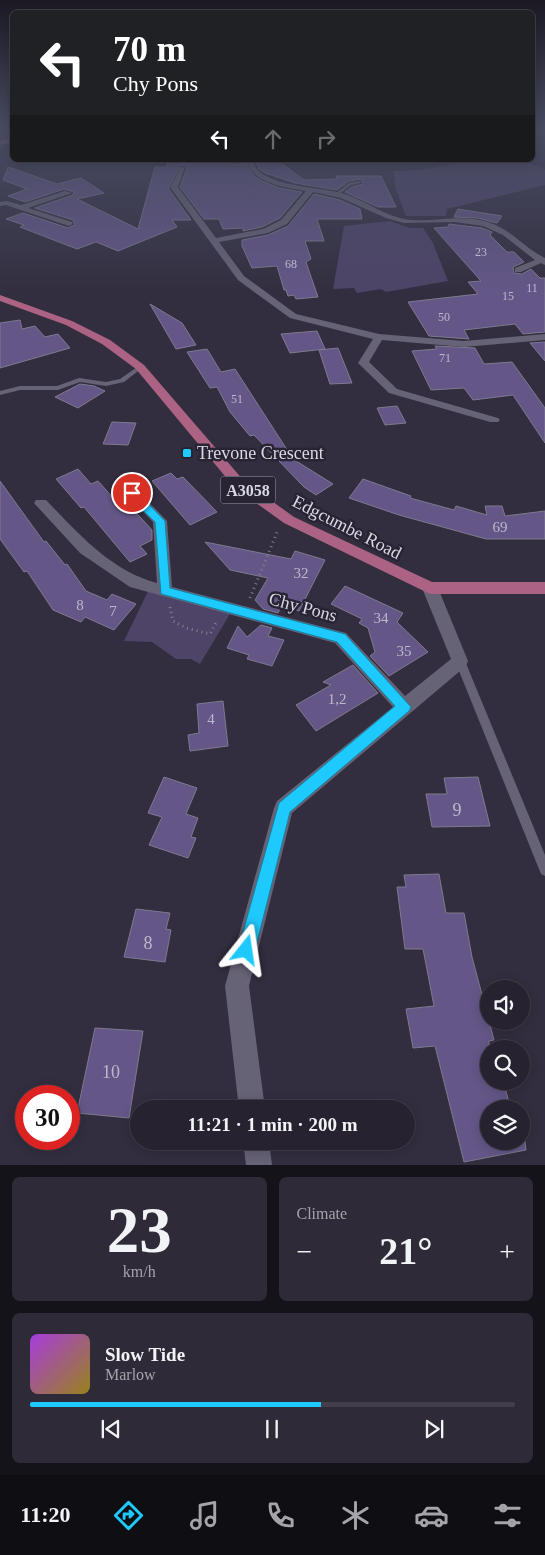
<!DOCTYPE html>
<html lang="en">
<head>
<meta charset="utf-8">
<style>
	body { margin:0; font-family:"Times New Roman",serif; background:#2e2a37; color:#f1f3f6; height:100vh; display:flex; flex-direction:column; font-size:19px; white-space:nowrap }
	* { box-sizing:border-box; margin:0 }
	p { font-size:16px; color:#a4a4aa }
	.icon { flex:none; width:28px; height:28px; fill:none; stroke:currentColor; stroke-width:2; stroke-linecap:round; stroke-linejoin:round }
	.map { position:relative; height:1165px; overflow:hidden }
	.sheet { display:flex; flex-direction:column; gap:12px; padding:12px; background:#15131a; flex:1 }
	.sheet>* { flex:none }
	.banner { position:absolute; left:10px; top:10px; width:525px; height:152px; border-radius:8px; box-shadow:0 2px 12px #0003,0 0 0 1px #423f4b; background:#202124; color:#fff; overflow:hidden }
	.buttons { position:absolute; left:480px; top:980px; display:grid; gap:10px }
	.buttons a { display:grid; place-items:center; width:50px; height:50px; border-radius:50%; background:#26222f; box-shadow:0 2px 12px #0003,0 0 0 1px #423f4b; font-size:25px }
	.speed { position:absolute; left:15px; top:1085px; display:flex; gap:10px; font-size:25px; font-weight:700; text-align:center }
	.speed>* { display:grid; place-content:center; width:65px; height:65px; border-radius:50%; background:#26222f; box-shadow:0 2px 12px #0003,0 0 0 1px #423f4b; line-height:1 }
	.speed .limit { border:8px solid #d22; background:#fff; color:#111 }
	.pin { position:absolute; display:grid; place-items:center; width:42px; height:42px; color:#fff; margin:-21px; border:2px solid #fff; border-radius:50%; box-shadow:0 1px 5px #0007 }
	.me { position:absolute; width:55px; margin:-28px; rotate:15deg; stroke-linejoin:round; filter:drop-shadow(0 0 4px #0008) }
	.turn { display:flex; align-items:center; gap:18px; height:105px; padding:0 20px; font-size:22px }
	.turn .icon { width:65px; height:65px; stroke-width:2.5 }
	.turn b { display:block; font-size:35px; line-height:42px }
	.lanes { display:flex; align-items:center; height:48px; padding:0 20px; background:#0003; justify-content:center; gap:25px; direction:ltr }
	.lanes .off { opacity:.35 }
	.big { font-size:38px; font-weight:700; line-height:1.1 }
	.sheet .widget { flex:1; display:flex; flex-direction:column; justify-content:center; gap:8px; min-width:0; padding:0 18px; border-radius:8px; background:#2e2a37 }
	.sheet .dial { align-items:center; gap:0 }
	.dial b { font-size:65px; line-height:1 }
	.song { display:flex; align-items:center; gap:15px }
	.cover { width:60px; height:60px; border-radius:8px; background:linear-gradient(135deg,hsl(280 70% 55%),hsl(50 70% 35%)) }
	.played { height:5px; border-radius:2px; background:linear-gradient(90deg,#1ec9fd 60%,#423f4b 60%) }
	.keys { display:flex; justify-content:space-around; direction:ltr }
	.heat { display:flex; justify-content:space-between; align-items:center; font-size:28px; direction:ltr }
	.sheet .tiles { flex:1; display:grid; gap:12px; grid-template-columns:1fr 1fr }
	.widget:last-child { grid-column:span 2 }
	.trip { position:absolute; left:130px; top:1100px; width:285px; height:50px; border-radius:25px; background:#26222f; box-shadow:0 2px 12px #0003,0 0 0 1px #423f4b; font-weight:700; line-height:50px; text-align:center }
	.menu { display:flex; height:80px; justify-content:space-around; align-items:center; background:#0f0e13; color:#a4a4aa }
	.menu .icon { width:35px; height:35px }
	.menu .selected { color:#1ec9fd }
	.menu b { font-size:22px; color:#f1f3f6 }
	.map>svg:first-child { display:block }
</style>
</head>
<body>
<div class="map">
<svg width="545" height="1165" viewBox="0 0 545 1165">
	<rect width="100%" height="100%" fill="#322e3f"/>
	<g fill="#4d4468">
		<path d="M475,160H521L545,170V185L447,209L446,216H406L395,187L394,171L419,170Z"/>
		<path d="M390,221L410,228H423L433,243L448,281L386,292L381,289L357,293L354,288L333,289L344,226Z"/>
		<path d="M150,587L233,609L200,664L191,659H176L152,642L124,641Z"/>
	</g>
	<g fill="#645788" stroke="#7e7a8e">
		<path d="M230,160L234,165L246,163L254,176L262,181L279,188L302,192L280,218L262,227L243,231V228L223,229L219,219H204L180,187L187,168L185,165H181L168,188L191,220H172L177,227L118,251L96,242L77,249L20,227L24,225L6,219L23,213L68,228L75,225L73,220L35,208L73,195L74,192L64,189L25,202L8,196L27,189L3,180L8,167L57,184L81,178L104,193L77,199L138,229L155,167H167V162Z"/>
		<path d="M277,160L304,180L337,179L336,176H381L396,207H378L345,192L352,187L363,184L361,179L349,181L337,190L295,183L265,173L259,169L256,162Z"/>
		<path d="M314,194L340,200L360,209L362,219H317L324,241H305L311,259L306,262L318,297L296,299L294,295L288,296L286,290H284L277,266L252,268L242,246V240L268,235L288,226Z"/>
		<path d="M458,209L477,212L502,216L497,223L477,218L454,217Z"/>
		<path d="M449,224L482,228L492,232L490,235L507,252H514L524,262L513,267L514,273L522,274L531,269L540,278H545V332L523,334L515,324L464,330L469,339L429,336L408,302L478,294L468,282L481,281L434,228L448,227Z"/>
		<path d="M150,304L182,323L196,345L176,349Z"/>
		<path d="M20,320L22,329L35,326L45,337L58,334L70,348L0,368V323Z"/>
		<path d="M317,331L325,349L290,353L281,334Z"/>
		<path d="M545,342V361L530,343Z"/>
		<path d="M435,346L475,348L484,364L512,362L545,408V443L513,395L473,400L464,388L431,390L412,351L437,349Z"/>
		<path d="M338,348L352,383L330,384L319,350Z"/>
		<path d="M207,349L221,372L235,369L293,459L333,484L316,495L304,487L254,435L250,436L230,412L217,387L210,388L187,352Z"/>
		<path d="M80,384L94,386L105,391L78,408L55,397Z"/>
		<path d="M397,406L406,423L385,425L377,408Z"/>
		<path d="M112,422L136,423L128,445L103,444Z"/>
		<path d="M78,469L91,484L98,481L123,509L130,506L152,530V540L140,546L147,554L130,562L84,507L81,508L56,479Z"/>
		<path d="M171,473L177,479L183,477L217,512L190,525L152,481Z"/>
		<path d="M363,479L411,496L410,498L454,510L456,506L487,515L485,506H502L505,516L545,511V539H486L399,515L349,498Z"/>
		<path d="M0,481L44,542L46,541L65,565L67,564L86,591L107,600L112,594L136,604L114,630L85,617L81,622L53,610L27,571L24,572L0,539Z"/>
		<path d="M205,542L291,559L295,551L325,560L299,611L282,605L278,613L263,609L255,600L268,578L230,570Z"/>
		<path d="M345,586L403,613L397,622L428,652L389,676L370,656L375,652L368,628L359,623L362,619L331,604Z"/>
		<path d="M261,625L272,628L268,636L284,640L272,666L247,659L249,655L227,648L238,626L247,637Z"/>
		<path d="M353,665L378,693L316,731L296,705L331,685L323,682Z"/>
		<path d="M223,701L228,746L190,751L188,735L199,733L197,704Z"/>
		<path d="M164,777L197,788L186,814L198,818L191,837L196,838L188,858L149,845L162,817L148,813Z"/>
		<path d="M478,777L490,826L432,827L426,794H447L444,778Z"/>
		<path d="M439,874L446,913H464L472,957L494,1040L489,1041V1081H503L511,1109H489V1141H525L526,1150L464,1162L435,1046L413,1048L406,1009L434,1006L423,949H405L397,887H406L404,875Z"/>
		<path d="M136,909L170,913L166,929L171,930L165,962L124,957Z"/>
		<path d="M95,1028L143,1031L129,1118L77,1113Z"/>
	</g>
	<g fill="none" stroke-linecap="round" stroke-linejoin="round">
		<g stroke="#827f8d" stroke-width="3" stroke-dasharray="1 4" stroke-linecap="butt">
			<path d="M250,598L278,530"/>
			<path d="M170,607L173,621L186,628L210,634L217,621"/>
		</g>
		<g fill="#676376" fill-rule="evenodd">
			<path d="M360,181L361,183L351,185L338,195L335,194L349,183Z"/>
			<path d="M140,365L142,366V368L124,382L106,386L80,382L58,390H20L0,395V391L20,386H57L79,378L106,382L120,379Z"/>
			<path d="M460,657L463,658L465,661L545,855V876L541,874L455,661L457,658Z"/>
		</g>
		<g fill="#676376" fill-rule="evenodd">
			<path d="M247,160H253C255,167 257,171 264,175C289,189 321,186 348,195C367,202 384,215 404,219C433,224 457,213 488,222C511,229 524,248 545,258V265L541,263L521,272H515V268L535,260L503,235L483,226L455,222L404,223L386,218L341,198L313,192L287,224L268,233L219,242L244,276L296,314L379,334L464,341L545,334V340L464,347L382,340L369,362L397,389L498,418L500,420L498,422H490L389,393L358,363L373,339L290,318L238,280L170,187L181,167H185L178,187L216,238L263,229L281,220L306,191C286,187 252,184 247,160Z"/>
			<path d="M65,191L72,193L28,208L72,222L73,224L69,226L6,205L0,206V202L7,201L21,205Z"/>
			<path d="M132,489L137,490L167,521L172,587L346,633L405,696L451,659L422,588L425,584L430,582L435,584L438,588L468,661L466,666L292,813L249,986L265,1109H239L225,986L274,808L277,801L393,707L335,643L130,587L80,553L34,503L36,500H46C78,533 111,571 157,583L153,522L125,493Z"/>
			<path d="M243,1141H269L272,1165H246Z"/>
		</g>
		<path fill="#ac6383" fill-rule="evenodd" d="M0,295L72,321L110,340L144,365L244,481L294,517L432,582H545V594H430L284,523L234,487L136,369L102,344L66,325L0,301Z"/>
		<path fill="#c36388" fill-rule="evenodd" d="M12,138V142L0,145V141Z"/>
	</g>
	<linearGradient id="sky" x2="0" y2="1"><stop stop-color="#1c1923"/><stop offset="0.44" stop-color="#494c63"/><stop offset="1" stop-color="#494c63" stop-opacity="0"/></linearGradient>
	<rect width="545" height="294" fill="url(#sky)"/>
	<path fill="#1ec9fd" stroke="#1483a4" d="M132,490L136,491L165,521L170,588L345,634L411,707L409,711L290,812L255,950L252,956L246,959L240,956L238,950L279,803L395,706L337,642L161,594L155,522L128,496V491Z"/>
	<rect fill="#1ec9fd" stroke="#282434" stroke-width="2" x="182" y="448" width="10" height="10" rx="2.5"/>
	<g text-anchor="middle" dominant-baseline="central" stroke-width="5" stroke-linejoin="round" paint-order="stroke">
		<g font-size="12" fill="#bcb8cc">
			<text x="481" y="252">23</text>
			<text x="291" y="264">68</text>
			<text x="532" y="288">11</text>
			<text x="508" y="296">15</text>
			<text x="444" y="317">50</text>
			<text x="445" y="358">71</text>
			<text x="237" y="399">51</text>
		</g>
		<g font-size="15" fill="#bcb8cc">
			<text x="500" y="527">69</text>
			<text x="301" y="573">32</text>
			<text x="80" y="605">8</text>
			<text x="113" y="611">7</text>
			<text x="381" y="618">34</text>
			<text x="404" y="651">35</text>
			<text x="337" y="699">1,2</text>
			<text x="211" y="719">4</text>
		</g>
		<rect fill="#282434" stroke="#a5a2ae" stroke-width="1" x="220.5" y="476.5" width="55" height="27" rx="4"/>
		<g font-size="16" font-weight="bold" fill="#dad8e3">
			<text x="248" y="490">A3058</text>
		</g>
		<g font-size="18" fill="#dad8e3" stroke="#282434" text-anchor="start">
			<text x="197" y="453">Trevone Crescent</text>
		</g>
		<g font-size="18" fill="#dad8e3" stroke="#282434">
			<text transform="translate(347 527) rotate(27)">Edgcumbe Road</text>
			<text transform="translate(303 607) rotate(15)">Chy Pons</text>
		</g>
		<g font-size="18" fill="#bcb8cc">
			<text x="457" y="810">9</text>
			<text x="148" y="943">8</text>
			<text x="111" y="1072">10</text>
		</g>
	</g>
</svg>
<div class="buttons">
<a><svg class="icon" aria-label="sound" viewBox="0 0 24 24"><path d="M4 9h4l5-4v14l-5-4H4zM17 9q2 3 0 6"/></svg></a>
<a><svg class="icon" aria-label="search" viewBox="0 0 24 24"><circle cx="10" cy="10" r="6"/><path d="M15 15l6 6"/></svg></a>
<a><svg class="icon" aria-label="layers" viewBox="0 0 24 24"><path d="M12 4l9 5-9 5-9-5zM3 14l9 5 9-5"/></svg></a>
</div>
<div class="speed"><div class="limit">30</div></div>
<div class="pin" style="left:132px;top:493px;background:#d93025"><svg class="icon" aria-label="arrive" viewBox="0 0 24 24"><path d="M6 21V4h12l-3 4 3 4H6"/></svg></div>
<svg class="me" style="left:246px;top:950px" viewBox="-20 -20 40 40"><path d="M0-17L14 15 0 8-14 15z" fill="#1ec9fd" stroke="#fff" stroke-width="4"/></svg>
<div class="trip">11:21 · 1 min · 200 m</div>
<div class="banner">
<div class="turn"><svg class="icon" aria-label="left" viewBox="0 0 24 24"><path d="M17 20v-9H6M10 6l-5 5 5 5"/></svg><div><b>70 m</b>Chy Pons</div></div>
<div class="lanes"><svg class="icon" aria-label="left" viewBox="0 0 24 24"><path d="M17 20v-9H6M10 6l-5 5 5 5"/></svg><svg class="icon off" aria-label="ahead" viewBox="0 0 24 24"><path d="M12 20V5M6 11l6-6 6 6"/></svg><svg class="icon off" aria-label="right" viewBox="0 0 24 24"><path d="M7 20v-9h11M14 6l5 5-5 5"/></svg></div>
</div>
</div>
<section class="sheet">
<div class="tiles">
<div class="widget dial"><b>23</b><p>km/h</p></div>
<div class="widget"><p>Climate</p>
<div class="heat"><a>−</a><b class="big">21°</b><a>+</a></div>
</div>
<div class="widget">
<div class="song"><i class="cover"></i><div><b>Slow Tide</b><p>Marlow</p></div></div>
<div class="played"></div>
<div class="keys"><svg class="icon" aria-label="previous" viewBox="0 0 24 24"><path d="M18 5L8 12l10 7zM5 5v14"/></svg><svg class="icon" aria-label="pause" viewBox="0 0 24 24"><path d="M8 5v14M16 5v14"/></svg><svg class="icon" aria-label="next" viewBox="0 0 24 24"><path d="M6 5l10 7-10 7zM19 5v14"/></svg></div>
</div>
</div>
</section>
<nav class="menu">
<b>11:20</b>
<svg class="icon selected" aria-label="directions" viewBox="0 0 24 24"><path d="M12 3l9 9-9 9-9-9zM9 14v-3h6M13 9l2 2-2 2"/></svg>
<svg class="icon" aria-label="music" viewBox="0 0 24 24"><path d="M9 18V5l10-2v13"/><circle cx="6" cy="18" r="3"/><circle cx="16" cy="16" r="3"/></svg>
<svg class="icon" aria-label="phone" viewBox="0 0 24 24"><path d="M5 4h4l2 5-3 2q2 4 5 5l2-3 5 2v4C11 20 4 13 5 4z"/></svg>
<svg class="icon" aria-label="climate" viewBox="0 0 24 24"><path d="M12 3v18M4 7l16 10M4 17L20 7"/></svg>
<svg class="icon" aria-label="car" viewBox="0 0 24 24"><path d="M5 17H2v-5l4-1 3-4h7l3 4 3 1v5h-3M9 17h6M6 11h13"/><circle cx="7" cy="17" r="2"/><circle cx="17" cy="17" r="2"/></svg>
<svg class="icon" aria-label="filters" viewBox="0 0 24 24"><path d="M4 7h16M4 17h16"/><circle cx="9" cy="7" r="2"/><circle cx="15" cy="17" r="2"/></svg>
</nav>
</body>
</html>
